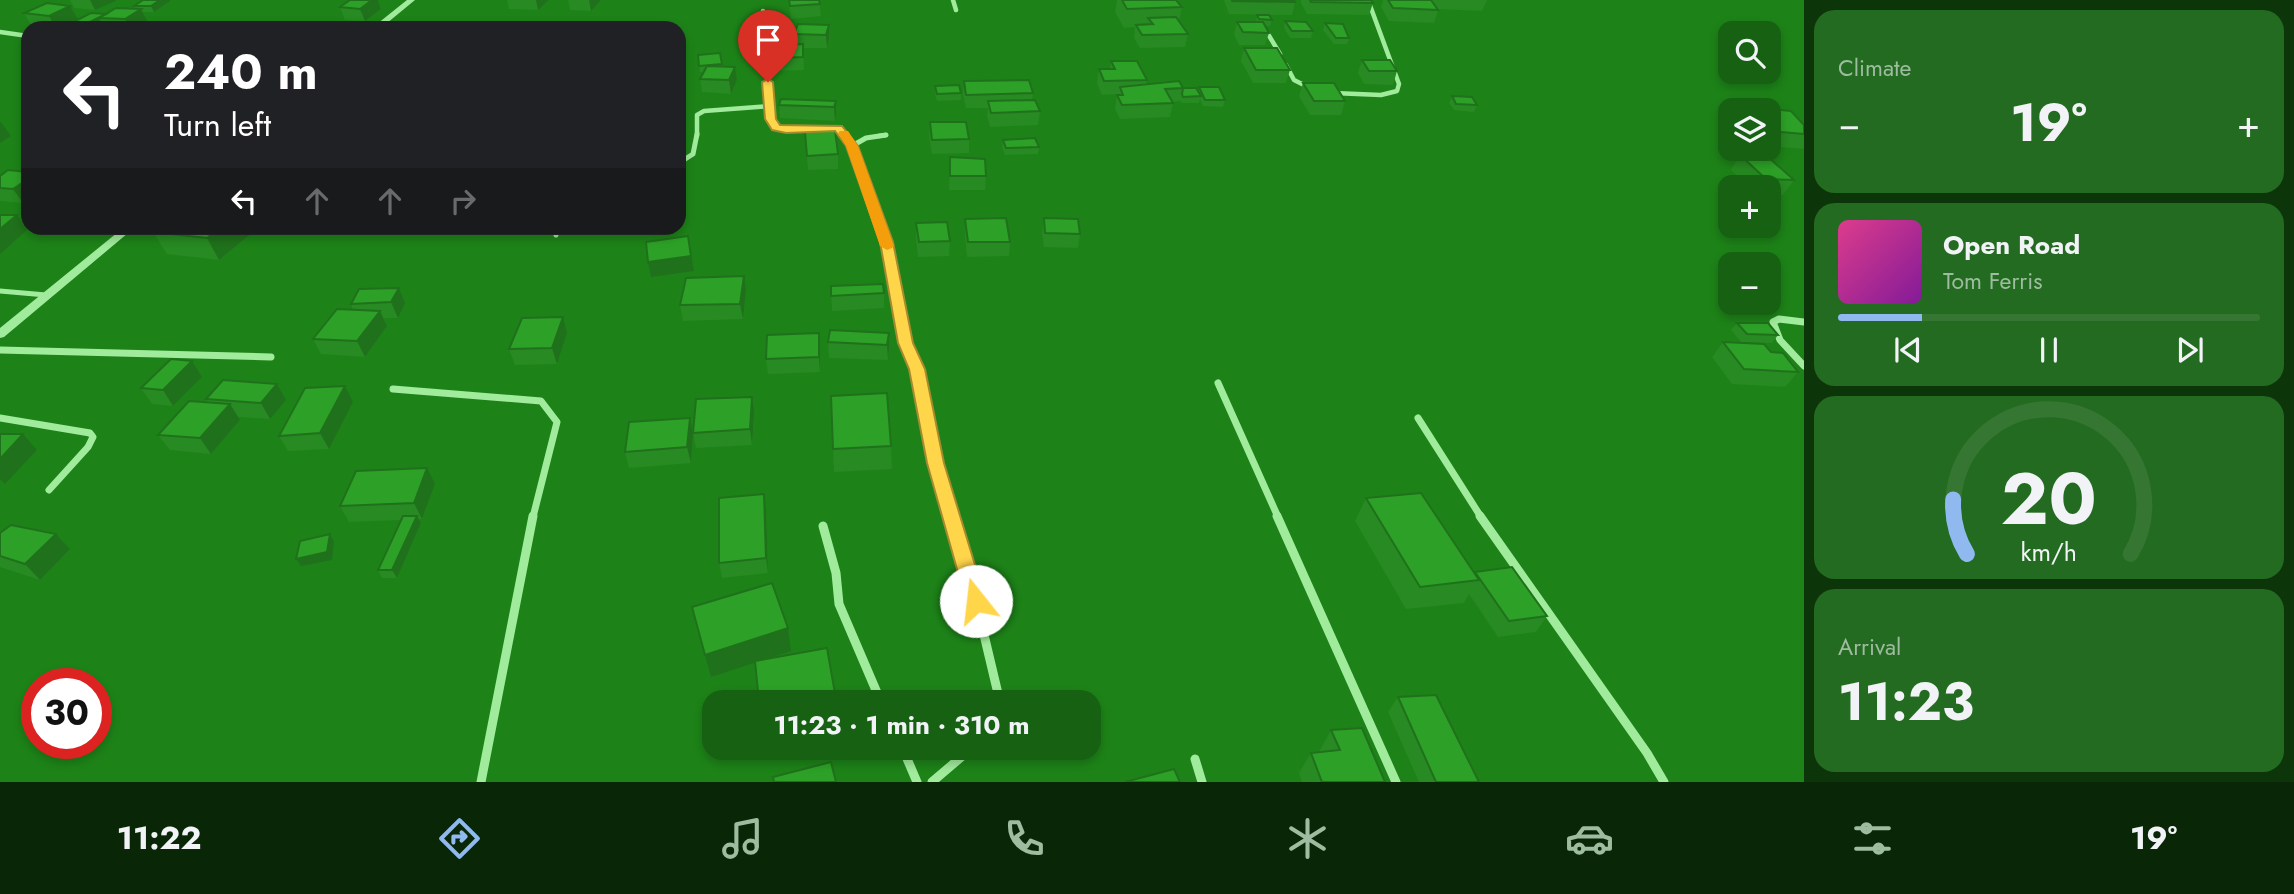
<!DOCTYPE html>
<html lang="en">
<head>
<meta charset="utf-8">
<style>
	body { margin:0; font-family:Jost,sans-serif; background:#236b20; color:#f1f3f6; height:100vh; display:flex; flex-direction:column; font-size:26px; white-space:nowrap }
	* { box-sizing:border-box; margin:0 }
	p { font-size:23px; color:#9ebc9f }
	.icon { flex:none; width:38px; height:38px; fill:none; stroke:currentColor; stroke-width:2; stroke-linecap:round; stroke-linejoin:round }
	.map { position:relative; flex:1; overflow:hidden }
	.details { display:flex; flex-direction:column; gap:10px; padding:10px; background:#0c360a; width:490px }
	.details>* { flex:none }
	.hud { position:absolute; left:21px; top:21px; width:665px; height:214px; border-radius:21px; box-shadow:0 4px 10px #0003; background:#202124; color:#fff; overflow:hidden }
	.buttons { position:absolute; left:1718px; top:21px; display:grid; gap:14px }
	.buttons a { display:grid; place-items:center; width:63px; height:63px; border-radius:14px; background:#166212; box-shadow:0 4px 10px #0003; font-size:35px }
	.speed { position:absolute; left:21px; top:668px; display:flex; gap:14px; font-size:35px; font-weight:700; text-align:center }
	.speed>* { display:grid; place-content:center; width:91px; height:91px; border-radius:50%; background:#166212; box-shadow:0 4px 10px #0003; line-height:1 }
	.speed .limit { border:10px solid #d22; background:#fff; color:#111 }
	.pin { position:absolute; display:grid; place-items:center; width:60px; height:60px; color:#fff; margin:-72px -30px; border-radius:50% 50% 50% 0; rotate:-45deg; box-shadow:0 0 7px #0007 }
	.pin .icon { rotate:45deg }
	.me { position:absolute; width:77px; margin:-38px; rotate:344deg; stroke-linejoin:round; filter:drop-shadow(0 0 5px #0008) }
	.turn { display:flex; align-items:center; gap:24px; height:147px; padding:0 28px; font-size:32px }
	.turn .icon { width:91px; height:91px; stroke-width:2.5 }
	.turn b { display:block; font-size:49px; line-height:60px }
	.lanes { display:flex; align-items:center; height:66px; padding:0 28px; background:#0003; justify-content:center; gap:35px; direction:ltr }
	.lanes .off { opacity:.35 }
	.big { font-size:52px; font-weight:700; line-height:1.1 }
	.details .card { flex:1; display:flex; flex-direction:column; justify-content:center; gap:10px; min-width:0; padding:0 24px; border-radius:21px; background:#236b20 }
	.details .dial { align-items:center; gap:0 }
	.dial svg { height:182px; overflow:visible; fill:none; stroke:#357632; stroke-width:7; stroke-linecap:round; text-anchor:middle }
	.dial text { fill:#f1f3f6; stroke:none }
	.song { display:flex; align-items:center; gap:21px }
	.cover { width:84px; height:84px; border-radius:10px; background:linear-gradient(135deg,hsl(330 70% 55%),hsl(290 70% 35%)) }
	.played { height:7px; border-radius:4px; background:linear-gradient(90deg,#90b9f0 20%,#357632 20%) }
	.keys { display:flex; justify-content:space-around; direction:ltr }
	.heat { display:flex; justify-content:space-between; align-items:center; font-size:38px; direction:ltr }
	.trip { position:absolute; left:702px; top:690px; width:399px; height:70px; border-radius:21px; background:#166212; box-shadow:0 4px 10px #0003; font-weight:700; line-height:70px; text-align:center }
	.tabs { display:flex; height:112px; justify-content:space-around; align-items:center; background:#092707; color:#9ebc9f }
	.tabs .icon { width:49px; height:49px }
	.tabs .active { color:#90b9f0 }
	.tabs b { font-size:32px; color:#f1f3f6 }
	main { display:flex; flex:1; min-height:0 }
	.map>svg:first-child { display:block }
</style>
</head>
<body>
<main>
<div class="map">
<svg width="1804" height="782" viewBox="0 0 1804 782">
	<rect width="100%" height="100%" fill="#1d8318"/>
	<g fill="none" stroke-linecap="round" stroke-linejoin="round">
		<g stroke="#a1ec9c" stroke-width="4.5">
			<path d="M953,0L956,10"/>
			<path d="M763,11L770,119C784,137 817,129 838,128L844,136"/>
			<path d="M0,32L28,36"/>
			<path d="M1268,34L1280,54"/>
			<path d="M1286,65L1294,80L1312,89"/>
			<path d="M1333,93L1381,95L1397,91L1399,84L1368,0"/>
			<path d="M697,136V115L704,111L769,106"/>
			<path d="M879,136L886,135"/>
		</g>
		<g stroke="#a1ec9c" stroke-width="5">
			<path d="M843,134L852,146"/>
			<path d="M886,135L866,138L852,146L887,242L899,305"/>
			<path d="M679,163L693,154L697,134"/>
			<path d="M556,235L558,228"/>
			<path d="M0,291L46,295"/>
		</g>
		<g stroke="#a1ec9c" stroke-width="7">
			<path d="M899,304L906,343L917,369L935,463L951,517"/>
			<path d="M1804,322L1779,319L1773,322L1780,340L1804,366"/>
			<path d="M0,350L271,357"/>
			<path d="M1218,383L1278,517"/>
			<path d="M393,389L541,401L557,422L533,517"/>
			<path d="M0,418L90,433L93,437L88,447L49,490"/>
			<path d="M1418,418L1481,517"/>
		</g>
		<g stroke="#a1ec9c" stroke-width="9">
			<path d="M951,516L976,601L1000,702"/>
			<path d="M1277,516L1396,782"/>
			<path d="M1480,516L1647,753L1664,782"/>
			<path d="M823,526L836,573L839,604L881,702"/>
			<path d="M902,747L917,782"/>
			<path d="M1195,759L1202,782"/>
			<path d="M481,782L533,516"/>
			<path d="M932,782L973,747"/>
		</g>
		<g fill="#a1ec9c" fill-rule="evenodd">
			<path d="M407,0H415L381,28H372Z"/>
			<path d="M123,228H134L4,337L0,338V328Z"/>
		</g>
	</g>
	<g fill="#278a22">
		<path d="M70,0H116V1L95,10L74,8Z"/>
		<path d="M350,0H378L381,9L365,21L345,20L340,7Z"/>
		<path d="M507,0H549L538,10L509,9Z"/>
		<path d="M568,0H601L591,11L570,10Z"/>
		<path d="M788,0H819L821,16L791,19Z"/>
		<path d="M1117,0H1176L1182,7L1179,21L1188,34L1185,47L1140,48L1134,38L1135,27L1124,28L1115,12Z"/>
		<path d="M1224,0H1294L1295,2L1292,15L1229,14Z"/>
		<path d="M1301,0H1371L1373,3L1369,15L1307,14L1301,3Z"/>
		<path d="M1383,0H1487L1482,11L1437,9L1438,10L1434,23L1389,21L1381,7Z"/>
		<path d="M170,1L154,12H143L148,22L138,28H104L102,24L95,28H74L71,23L106,14L135,9L134,6Z"/>
		<path d="M70,6L78,19L57,28L31,25L24,13Z"/>
		<path d="M1257,15L1272,20L1270,26H1265L1269,33L1265,45H1239L1234,35L1237,22H1256Z"/>
		<path d="M1285,21L1313,31L1311,38H1290L1284,28Z"/>
		<path d="M1325,23L1349,38L1347,44H1334L1323,30Z"/>
		<path d="M829,25V38L827,48H803L804,70L774,71L773,58L795,44L794,34Z"/>
		<path d="M1244,48L1290,70L1286,83H1253L1241,61Z"/>
		<path d="M720,53L722,67H735L737,80L731,94L702,92L700,79L704,72H700L699,66Z"/>
		<path d="M1379,59L1397,71L1393,85L1364,84L1358,73L1362,60H1378Z"/>
		<path d="M1111,61L1147,80L1146,85L1183,88L1198,92L1199,87L1225,100L1223,107L1203,106L1200,99L1199,103H1182L1180,101L1172,102L1173,103L1170,117L1120,119L1115,109L1117,95L1119,94L1102,95L1097,83L1099,69H1110Z"/>
		<path d="M964,81L1033,93L1032,100L1040,111L1038,125L990,127L987,115L988,108H966L963,95Z"/>
		<path d="M1303,83L1345,101L1341,115H1310L1299,96Z"/>
		<path d="M935,86L961,93V100L937,101L935,93Z"/>
		<path d="M1452,96L1477,105L1474,112L1454,110L1449,103Z"/>
		<path d="M836,101V115L835,121L780,118L779,105Z"/>
		<path d="M1746,107L1791,111L1804,125V149L1769,146V110H1745Z"/>
		<path d="M930,122L969,139V153L932,154L929,136Z"/>
		<path d="M805,132L838,154V169L808,170Z"/>
		<path d="M1003,140L1039,147L1038,154L1005,155L1002,147Z"/>
		<path d="M1740,155L1794,180L1783,195L1769,194V187H1749L1731,170Z"/>
		<path d="M950,157L986,176L985,190H949Z"/>
		<path d="M8,170L23,203L0,201V176Z"/>
		<path d="M1044,218L1080,234L1078,248L1044,247L1042,233Z"/>
		<path d="M965,219L1010,242L1009,256L967,257L965,234Z"/>
		<path d="M916,223L950,241L949,256L918,257L916,238Z"/>
		<path d="M159,228H251L253,232L219,260L167,254L153,232Z"/>
		<path d="M609,228H644L609,230Z"/>
		<path d="M831,286L884,293V308L832,311Z"/>
		<path d="M399,288L405,303L398,318H384L387,326L365,357L321,354L313,339L353,310L351,304Z"/>
		<path d="M746,291L743,319L683,321L680,305Z"/>
		<path d="M1737,323L1778,335L1772,343L1741,342L1731,330Z"/>
		<path d="M567,333L557,364L515,365L509,349Z"/>
		<path d="M819,333L820,372L768,374L766,359Z"/>
		<path d="M889,333V348L888,360L829,358L828,342Z"/>
		<path d="M1723,342L1771,352L1798,372L1785,387L1732,384L1712,357Z"/>
		<path d="M202,377L173,406L152,404L141,388Z"/>
		<path d="M206,399L286,400L270,419L238,417L240,420L211,454L170,450L158,435L208,402Z"/>
		<path d="M353,402L329,449L288,451L279,436Z"/>
		<path d="M754,412L752,445L696,448L693,433Z"/>
		<path d="M690,418L693,434L691,463L629,468L625,452Z"/>
		<path d="M891,446L892,469L834,472L833,449Z"/>
		<path d="M435,484L422,519H419L421,523L397,578H382L378,570L401,520L349,522L340,506Z"/>
		<path d="M764,494L766,509L768,573L722,578L719,563Z"/>
		<path d="M1366,498L1474,573L1475,572L1547,616L1536,632L1498,637L1469,594L1464,603L1406,609L1355,521Z"/>
		<path d="M0,533L56,534L70,549L40,580L0,567Z"/>
		<path d="M1398,697L1479,782H1419L1388,712Z"/>
		<path d="M1331,730L1385,782H1302L1299,773L1311,753L1319,752Z"/>
	</g>
	<g fill="#20711b">
		<path d="M90,0H116V1L95,10Z"/>
		<path d="M160,0H170V1L154,12L151,6Z"/>
		<path d="M372,0H378L381,9L365,21L360,9Z"/>
		<path d="M536,0H549L538,10Z"/>
		<path d="M589,0H601L591,11Z"/>
		<path d="M70,6L78,19L56,28L49,16Z"/>
		<path d="M141,9L148,22L138,28H130L125,19Z"/>
		<path d="M99,18L102,24L95,28H89L86,24Z"/>
		<path d="M829,25V38L827,48L826,35Z"/>
		<path d="M735,67L737,80L731,94L729,80Z"/>
		<path d="M836,101V115L835,121L834,107Z"/>
		<path d="M1,122L11,136L0,143V123Z"/>
		<path d="M28,179V200L23,203L13,189Z"/>
		<path d="M17,215L27,230L0,254V229Z"/>
		<path d="M220,228H251L253,232L219,260L207,238Z"/>
		<path d="M688,236L694,271L651,277L648,262Z"/>
		<path d="M744,276L746,291L743,319L740,304Z"/>
		<path d="M399,288L405,303L398,318L391,302Z"/>
		<path d="M380,311L387,326L365,357L357,341Z"/>
		<path d="M563,317L567,333L557,364L552,348Z"/>
		<path d="M819,333L820,349V372L819,357Z"/>
		<path d="M889,333V348L888,360L887,345Z"/>
		<path d="M192,361L202,377L173,406L163,390Z"/>
		<path d="M277,384L286,400L270,419L261,403Z"/>
		<path d="M345,386L353,402L329,449L320,433Z"/>
		<path d="M752,397L754,412L752,445L750,429Z"/>
		<path d="M230,404L240,420L211,454L200,438Z"/>
		<path d="M690,418L693,434L691,463L687,447Z"/>
		<path d="M23,434L37,450L5,484L0,479V459Z"/>
		<path d="M427,468L435,484L422,519L414,503Z"/>
		<path d="M764,494L766,509L768,573L766,558Z"/>
		<path d="M417,516L421,523L397,578L392,570Z"/>
		<path d="M56,534L70,549L40,580L25,564Z"/>
		<path d="M330,534L334,542L332,560L301,566L296,559Z"/>
		<path d="M788,628L791,651L711,677L705,655Z"/>
	</g>
	<g fill="#2da127" stroke="#20711b" stroke-width="2">
		<path d="M143,0H160L151,6H134Z"/>
		<path d="M350,0H372L360,9L340,7Z"/>
		<path d="M789,0H819L820,4L790,6Z"/>
		<path d="M1122,0H1176L1182,7L1127,9Z"/>
		<path d="M1232,0H1294L1295,2L1232,1Z"/>
		<path d="M1310,0H1371L1373,3L1311,2Z"/>
		<path d="M1388,0H1431L1438,10L1393,8Z"/>
		<path d="M47,3L70,6L49,16L24,13Z"/>
		<path d="M116,8L141,9L125,19L99,18Z"/>
		<path d="M91,13L106,14L86,24L71,23Z"/>
		<path d="M1257,15H1269L1272,20L1259,19Z"/>
		<path d="M1176,17L1188,34L1142,35L1136,25L1153,24L1148,18Z"/>
		<path d="M1285,21L1306,22L1313,31H1292Z"/>
		<path d="M1237,22H1263L1269,33L1243,32Z"/>
		<path d="M570,23L567,28H511L514,24Z"/>
		<path d="M1325,23L1343,24L1349,38H1336Z"/>
		<path d="M798,24L829,25L826,35L794,34Z"/>
		<path d="M803,44V57L773,58L774,45Z"/>
		<path d="M1244,48H1277L1290,70H1256Z"/>
		<path d="M720,53L722,64L699,66L698,55Z"/>
		<path d="M1362,60H1390L1397,71H1369Z"/>
		<path d="M1111,61H1137L1147,80L1104,81L1099,69H1115Z"/>
		<path d="M707,66L735,67L729,80L700,79Z"/>
		<path d="M1029,80L1033,93L966,95L964,81Z"/>
		<path d="M1179,81L1183,88L1165,89L1173,103L1122,105L1117,95H1123L1120,87Z"/>
		<path d="M1303,83H1334L1345,101H1314Z"/>
		<path d="M959,85L961,93L937,94L935,86Z"/>
		<path d="M1199,87H1219L1225,100H1205Z"/>
		<path d="M1183,88H1196L1201,96L1183,97L1182,94Z"/>
		<path d="M1452,96L1472,97L1477,105L1456,104Z"/>
		<path d="M781,99L836,101L834,107L779,105Z"/>
		<path d="M1035,100L1040,111L991,113L988,101Z"/>
		<path d="M1746,107L1791,111L1804,125V134L1769,131V110H1749Z"/>
		<path d="M930,122H966L969,139L932,140Z"/>
		<path d="M835,130L838,154L807,156L805,132Z"/>
		<path d="M1035,138L1039,147L1006,148L1003,140Z"/>
		<path d="M1740,155L1767,156L1794,180L1766,179Z"/>
		<path d="M950,157L985,159L986,176H950Z"/>
		<path d="M8,170L28,172V179L13,189L0,188V176Z"/>
		<path d="M0,215H17L0,229Z"/>
		<path d="M1006,218L1010,242H968L965,219Z"/>
		<path d="M1044,218L1078,219L1080,234L1045,233Z"/>
		<path d="M947,222L950,241L919,242L916,223Z"/>
		<path d="M159,228H220L207,238L153,232Z"/>
		<path d="M688,236L691,256L648,262L646,242Z"/>
		<path d="M744,276L740,304L680,305L686,278Z"/>
		<path d="M883,284L884,293L831,296V286Z"/>
		<path d="M399,288L391,302L351,304L359,289Z"/>
		<path d="M337,309L380,311L357,341L313,339Z"/>
		<path d="M563,317L552,348L509,349L522,318Z"/>
		<path d="M1737,323H1768L1778,335L1747,334Z"/>
		<path d="M830,330L889,333L887,345L828,342Z"/>
		<path d="M819,333V357L766,359L767,335Z"/>
		<path d="M1723,342L1764,344L1771,352L1783,353L1798,372L1744,369Z"/>
		<path d="M171,359L192,361L163,390L141,388Z"/>
		<path d="M223,380L277,384L261,403L206,399Z"/>
		<path d="M345,386L320,433L279,436L305,388Z"/>
		<path d="M887,393L891,446L833,449L831,396Z"/>
		<path d="M752,397L750,429L693,433L696,399Z"/>
		<path d="M189,401L230,404L200,438L158,435Z"/>
		<path d="M690,418L687,447L625,452L629,422Z"/>
		<path d="M0,434H23L0,459Z"/>
		<path d="M427,468L414,503L340,506L356,471Z"/>
		<path d="M1421,493L1479,580L1420,587L1366,498Z"/>
		<path d="M764,494L766,558L719,563V498Z"/>
		<path d="M403,516H417L392,570H378Z"/>
		<path d="M11,525L56,534L25,564L0,556V533Z"/>
		<path d="M330,534L327,552L296,559L300,541Z"/>
		<path d="M1512,567L1547,616L1509,621L1475,572Z"/>
		<path d="M772,583L788,628L705,655L692,607Z"/>
		<path d="M827,648L836,699L821,702H759L755,661Z"/>
		<path d="M1436,695L1479,782H1436L1398,697Z"/>
		<path d="M1362,728L1385,782H1322L1311,753L1340,750L1331,730Z"/>
		<path d="M831,762L836,782H774L773,777Z"/>
		<path d="M1174,769L1180,782H1125Z"/>
	</g>
	<path fill="#ffd54a" stroke="#a68a30" stroke-width="2" d="M768,79L773,82L776,119L780,125L842,126L858,146L893,242L913,343L925,369L944,463L986,601L983,606L976,609L969,606L966,601L927,463L909,369L898,343L880,242L846,146L835,131L786,133L772,130L765,119L762,82Z"/>
	<path fill="#f59e0b" d="M840,131H848L858,146L894,246L892,248L887,250L880,246L846,146L838,133Z"/>
</svg>
<div class="buttons">
<a><svg class="icon" aria-label="search" viewBox="0 0 24 24"><circle cx="10" cy="10" r="6"/><path d="M15 15l6 6"/></svg></a>
<a><svg class="icon" aria-label="layers" viewBox="0 0 24 24"><path d="M12 4l9 5-9 5-9-5zM3 14l9 5 9-5"/></svg></a>
<a>+</a>
<a>−</a>
</div>
<div class="speed"><div class="limit">30</div></div>
<div class="pin" style="left:768px;top:82px;background:#d93025"><svg class="icon" aria-label="arrive" viewBox="0 0 24 24"><path d="M6 21V4h12l-3 4 3 4H6"/></svg></div>
<svg class="me" style="left:976px;top:601px" viewBox="-20 -20 40 40"><circle r="19" fill="#fff"/><path d="M0-13L10 11 0 6-10 11z" fill="#ffd54a"/></svg>
<div class="trip">11:23 · 1 min · 310 m</div>
<div class="hud">
<div class="turn"><svg class="icon" aria-label="left" viewBox="0 0 24 24"><path d="M17 20v-9H6M10 6l-5 5 5 5"/></svg><div><b>240 m</b>Turn left</div></div>
<div class="lanes"><svg class="icon" aria-label="left" viewBox="0 0 24 24"><path d="M17 20v-9H6M10 6l-5 5 5 5"/></svg><svg class="icon off" aria-label="ahead" viewBox="0 0 24 24"><path d="M12 20V5M6 11l6-6 6 6"/></svg><svg class="icon off" aria-label="ahead" viewBox="0 0 24 24"><path d="M12 20V5M6 11l6-6 6 6"/></svg><svg class="icon off" aria-label="right" viewBox="0 0 24 24"><path d="M7 20v-9h11M14 6l5 5-5 5"/></svg></div>
</div>
</div>
<section class="details">
<div class="card"><p>Climate</p>
<div class="heat"><a>−</a><b class="big">19°</b><a>+</a></div>
</div>
<div class="card">
<div class="song"><i class="cover"></i><div><b>Open Road</b><p>Tom Ferris</p></div></div>
<div class="played"></div>
<div class="keys"><svg class="icon" aria-label="previous" viewBox="0 0 24 24"><path d="M18 5L8 12l10 7zM5 5v14"/></svg><svg class="icon" aria-label="pause" viewBox="0 0 24 24"><path d="M8 5v14M16 5v14"/></svg><svg class="icon" aria-label="next" viewBox="0 0 24 24"><path d="M6 5l10 7-10 7zM19 5v14"/></svg></div>
</div>
<div class="card dial"><svg viewBox="0 0 100 80">
<path d="M14 69A42 42 0 1 1 86 69"/>
<path d="M14 69A42 42 0 0 1 8 45" stroke="#90b9f0"/>
<text x="50" y="56" font-size="32" font-weight="700">20</text>
<text x="50" y="72" font-size="11">km/h</text>
</svg></div>
<div class="card"><p>Arrival</p><b class="big">11:23</b></div>
</section>
</main>
<nav class="tabs">
<b>11:22</b>
<svg class="icon active" aria-label="directions" viewBox="0 0 24 24"><path d="M12 3l9 9-9 9-9-9zM9 14v-3h6M13 9l2 2-2 2"/></svg>
<svg class="icon" aria-label="music" viewBox="0 0 24 24"><path d="M9 18V5l10-2v13"/><circle cx="6" cy="18" r="3"/><circle cx="16" cy="16" r="3"/></svg>
<svg class="icon" aria-label="phone" viewBox="0 0 24 24"><path d="M5 4h4l2 5-3 2q2 4 5 5l2-3 5 2v4C11 20 4 13 5 4z"/></svg>
<svg class="icon" aria-label="climate" viewBox="0 0 24 24"><path d="M12 3v18M4 7l16 10M4 17L20 7"/></svg>
<svg class="icon" aria-label="car" viewBox="0 0 24 24"><path d="M5 17H2v-5l4-1 3-4h7l3 4 3 1v5h-3M9 17h6M6 11h13"/><circle cx="7" cy="17" r="2"/><circle cx="17" cy="17" r="2"/></svg>
<svg class="icon" aria-label="filters" viewBox="0 0 24 24"><path d="M4 7h16M4 17h16"/><circle cx="9" cy="7" r="2"/><circle cx="15" cy="17" r="2"/></svg>
<b>19°</b>
</nav>
</body>
</html>
